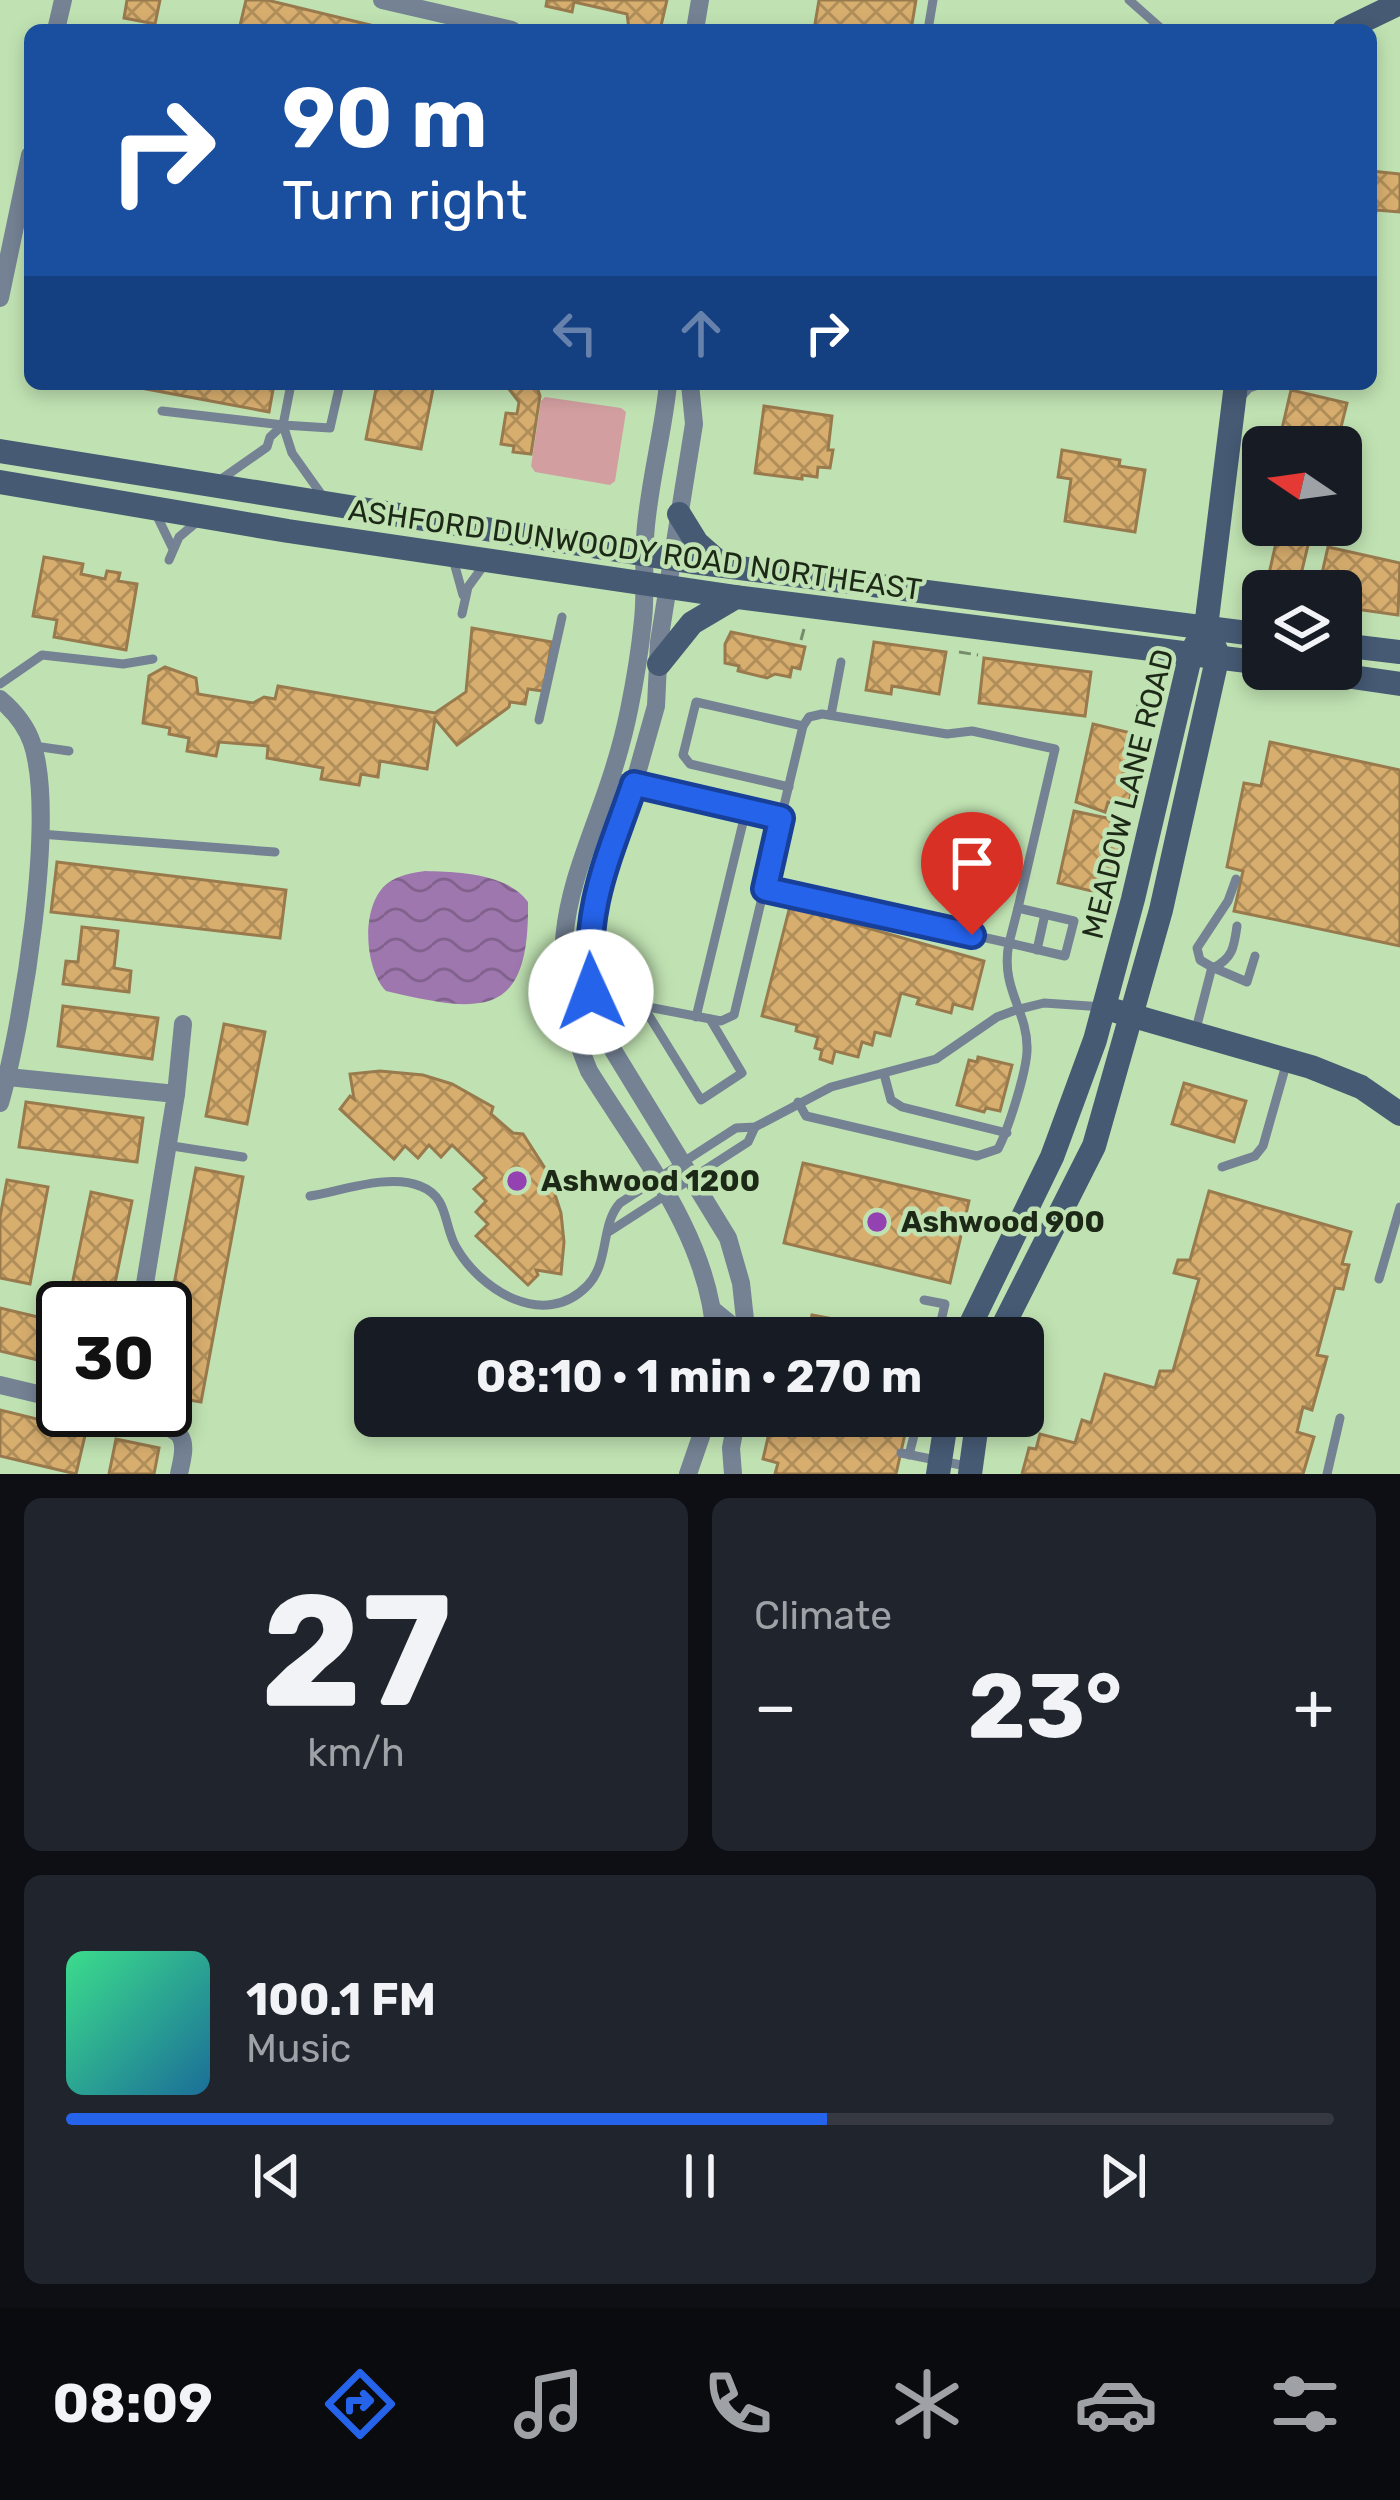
<!DOCTYPE html>
<html lang="en">
<head>
<meta charset="utf-8">
<style>
	body { margin:0; font-family:Rubik,sans-serif; background:#20242c; color:#f1f3f6; height:100vh; display:flex; flex-direction:column; font-size:45px; white-space:nowrap }
	* { box-sizing:border-box; margin:0 }
	p { font-size:39px; color:#9ea1a6 }
	.icon { flex:none; width:66px; height:66px; fill:none; stroke:currentColor; stroke-width:2; stroke-linecap:round; stroke-linejoin:round }
	.map { position:relative; height:1474px; overflow:hidden }
	.drawer { display:flex; flex-direction:column; gap:24px; padding:24px; background:#0d0f14; flex:1 }
	.drawer>* { flex:none }
	.hud { position:absolute; left:24px; top:24px; width:1353px; height:366px; border-radius:18px; box-shadow:0 6px 18px #0003; background:#1a4fa0; color:#fff; overflow:hidden }
	.needle { width:78px; rotate:283deg }
	.controls { position:absolute; left:1242px; top:426px; display:grid; gap:24px }
	.controls a { display:grid; place-items:center; width:120px; height:120px; border-radius:18px; background:#171b24; box-shadow:0 6px 18px #0003; font-size:60px }
	.speed { position:absolute; left:36px; top:1281px; display:flex; gap:24px; font-size:60px; font-weight:700; text-align:center }
	.speed>* { display:grid; place-content:center; width:156px; height:156px; border-radius:50%; background:#171b24; box-shadow:0 6px 18px #0003; line-height:1 }
	.speed .limit { border:6px solid #111; border-radius:18px; background:#fff; color:#111 }
	.pin { position:absolute; display:grid; place-items:center; width:102px; height:102px; color:#fff; margin:-123px -51px; border-radius:50% 50% 50% 0; rotate:-45deg; box-shadow:0 0 12px #0007 }
	.pin .icon { rotate:45deg }
	.me { position:absolute; width:132px; margin:-66px; rotate:358deg; stroke-linejoin:round; filter:drop-shadow(0 0 9px #0008) }
	.turn { display:flex; align-items:center; gap:42px; height:252px; padding:0 60px; font-size:54px }
	.turn .icon { width:156px; height:156px; stroke-width:2.5 }
	.turn b { display:block; font-size:84px; line-height:102px }
	.lanes { display:flex; align-items:center; height:114px; padding:0 60px; background:#0003; justify-content:center; gap:60px; direction:ltr }
	.lanes .off { opacity:.35 }
	.big { font-size:90px; font-weight:700; line-height:1.1 }
	.drawer .card { flex:1; display:flex; flex-direction:column; justify-content:center; gap:18px; min-width:0; padding:0 42px; border-radius:18px; background:#20242c }
	.drawer .dial { align-items:center; gap:0 }
	.dial b { font-size:156px; line-height:1 }
	.song { display:flex; align-items:center; gap:36px }
	.cover { width:144px; height:144px; border-radius:18px; background:linear-gradient(135deg,hsl(150 70% 55%),hsl(200 70% 35%)) }
	.played { height:12px; border-radius:6px; background:linear-gradient(90deg,#2563eb 60%,#363941 60%) }
	.keys { display:flex; justify-content:space-around; direction:ltr }
	.heat { display:flex; justify-content:space-between; align-items:center; font-size:66px; direction:ltr }
	.drawer .tiles { flex:1; display:grid; gap:24px; grid-template-columns:1fr 1fr }
	.card:last-child { grid-column:span 2 }
	.trip { position:absolute; left:354px; top:1317px; width:690px; height:120px; border-radius:18px; background:#171b24; box-shadow:0 6px 18px #0003; font-weight:700; line-height:120px; text-align:center }
	.tabs { display:flex; height:192px; justify-content:space-around; align-items:center; background:#090b0e; color:#9ea1a6 }
	.tabs .icon { width:84px; height:84px }
	.tabs .selected { color:#2563eb }
	.tabs b { font-size:54px; color:#f1f3f6 }
	.map>svg:first-child { display:block }
</style>
</head>
<body>
<div class="map">
<svg width="1400" height="1474" viewBox="0 0 1400 1474">
	<defs>
		<pattern id="water-waves" width="16" height="10" patternUnits="userSpaceOnUse" patternTransform="scale(3)"><rect width="16" height="10" fill="#9f77af"/><path d="M0 5q4-4 8 0t8 0" fill="none" stroke="#81628d"/></pattern>
		<pattern id="building-cross-hatch" width="8" height="8" patternUnits="userSpaceOnUse" patternTransform="scale(3)"><rect width="8" height="8" fill="#d8ae6f"/><path d="M0 0l8 8M0 8l8-8" fill="none" stroke="#af8e5a"/></pattern>
	</defs>
	<rect width="100%" height="100%" fill="#c0e2b2"/>
	<path fill="#d29ea0" d="M545,397L621,408L626,412L615,481L610,485L535,472L531,466L541,401Z"/>
	<path fill="url(#water-waves)" d="M425,871C456,872 508,873 528,902C530,1021 481,1013 386,991C364,968 360,904 388,883C399,875 412,873 425,871Z"/>
	<g fill="url(#building-cross-hatch)" stroke="#997a4d" stroke-width="3">
		<path d="M127,0H160L155,24L124,18Z"/>
		<path d="M246,0H267L391,30H239Z"/>
		<path d="M547,0H667L660,30L629,29L627,14L574,2L572,12L546,6Z"/>
		<path d="M819,0H916L911,30H814Z"/>
		<path d="M1371,171L1400,174V212L1376,210L1372,249Z"/>
		<path d="M142,384H274L269,412L141,388Z"/>
		<path d="M377,384H434L421,449L366,439Z"/>
		<path d="M505,384H536L540,396L531,454L513,452L514,446L501,444L506,413L517,414L519,402Z"/>
		<path d="M1291,390L1347,403L1336,447L1278,446Z"/>
		<path d="M764,406L832,416L828,450H833L830,468L818,467L817,477L802,475V479L755,473Z"/>
		<path d="M1062,450L1120,460L1119,466L1145,470L1135,532L1065,521L1071,479L1058,477Z"/>
		<path d="M1278,534L1309,541L1297,591L1266,587Z"/>
		<path d="M1328,547L1400,563L1398,615L1341,607V591H1318Z"/>
		<path d="M44,557L83,564L81,574L105,579L107,571L120,573L118,581L137,584L126,650L54,637L57,620L33,616Z"/>
		<path d="M472,628L552,642L543,691L528,689L525,704L510,702L509,707L457,745L435,719L427,769L380,761L378,777L361,774L359,785L321,779L323,768L267,758L268,746L219,742L216,756L187,751L189,738L169,734L170,728L143,723L149,676L165,667L196,678L198,694L253,703L264,697L275,699L278,686L435,713L466,692Z"/>
		<path d="M731,632L805,647L800,669L792,667L790,677L775,674L767,678L738,671L739,666L725,663V644Z"/>
		<path d="M874,642L946,652L939,694L892,686L891,694L866,690Z"/>
		<path d="M984,658L1091,672L1085,716L979,703Z"/>
		<path d="M1093,724L1144,736L1128,807L1108,802L1105,812L1076,802Z"/>
		<path d="M1270,742L1400,770V946L1234,911L1243,871L1227,867L1244,783L1261,786Z"/>
		<path d="M1074,811L1125,822L1108,895L1058,883Z"/>
		<path d="M57,862L286,890L280,938L51,912Z"/>
		<path d="M790,906L984,961L972,1009L953,1004L951,1013L917,1004L919,998L901,993L890,1036L875,1032L872,1045L862,1042L858,1057L835,1051L832,1063L820,1059L822,1050L815,1048L818,1037L796,1031L797,1025L762,1016Z"/>
		<path d="M82,927L118,931L114,968L131,971L129,992L63,984L66,961L78,962Z"/>
		<path d="M63,1006L158,1018L152,1059L58,1046Z"/>
		<path d="M224,1024L265,1032L247,1124L206,1116Z"/>
		<path d="M978,1057L1012,1065L1000,1111L986,1108L984,1112L957,1105L969,1060L977,1062Z"/>
		<path d="M380,1071L423,1075L452,1084L493,1107L491,1114L513,1133L523,1134L548,1173L561,1213L564,1242L561,1274L536,1270L538,1275L528,1285L476,1236L488,1224L476,1212L486,1201L474,1189L486,1178L452,1145L441,1157L429,1145L418,1158L405,1146L394,1159L340,1109L350,1096L354,1099L350,1074Z"/>
		<path d="M1184,1083L1246,1101L1234,1142L1172,1124Z"/>
		<path d="M26,1102L143,1118L137,1162L19,1147Z"/>
		<path d="M803,1163L969,1201L950,1283L784,1243Z"/>
		<path d="M196,1168L243,1177L201,1402L165,1396V1332Z"/>
		<path d="M7,1180L48,1187L30,1284L0,1278V1217Z"/>
		<path d="M1209,1191L1351,1232L1342,1264L1349,1265L1343,1289L1335,1288L1317,1355L1327,1357L1312,1410L1303,1407L1297,1432L1314,1437L1303,1474H1022L1029,1448L1036,1449L1040,1434L1075,1443L1082,1420L1091,1423L1105,1374L1155,1388L1160,1371H1173L1199,1279L1174,1273L1178,1260H1190Z"/>
		<path d="M91,1192L132,1201L113,1293L72,1285Z"/>
		<path d="M0,1308L63,1323V1366L0,1351Z"/>
		<path d="M812,1315L865,1325L864,1328L905,1338H792L795,1326L809,1329Z"/>
		<path d="M0,1410L86,1431L76,1474L0,1456Z"/>
		<path d="M773,1416H909L896,1474H775L778,1463L763,1459Z"/>
		<path d="M116,1439L159,1448L154,1474H109Z"/>
	</g>
	<g fill="none" stroke-linecap="round" stroke-linejoin="round">
		<g stroke="#758c6a" stroke-width="3" stroke-dasharray="12 6" stroke-linecap="butt">
			<path d="M801,640L804,629"/>
			<path d="M959,652L978,655"/>
			<path d="M1151,671L1163,676L1161,688"/>
			<path d="M1136,706L1143,707"/>
		</g>
		<g stroke="#748294" stroke-width="9">
			<path d="M1129,0L1163,30"/>
			<path d="M928,30L933,0"/>
			<path d="M291,384L283,425L330,428L340,384"/>
			<path d="M1240,398L1249,388L1261,384"/>
			<path d="M162,411L283,425"/>
			<path d="M283,425L292,453L324,498"/>
			<path d="M220,480L267,447L270,437L283,425"/>
			<path d="M156,514L172,547"/>
			<path d="M453,559L463,595"/>
			<path d="M169,560L179,537L198,521"/>
			<path d="M462,614L468,587L484,565"/>
			<path d="M0,684L42,655L123,664L153,659"/>
			<path d="M831,715L841,662"/>
			<path d="M539,720L562,617"/>
			<path d="M34,746L69,751"/>
			<path d="M612,776L781,818"/>
			<path d="M789,787L690,764L683,755L696,702L803,726"/>
			<path d="M40,834L275,852"/>
			<path d="M765,889L1009,943C1000,988 1027,1010 1027,1047C1028,1068 1008,1130 998,1149L977,1156L806,1116L798,1102"/>
			<path d="M1018,908L1074,921L1065,956L1009,943Z"/>
			<path d="M1037,950L1045,914"/>
			<path d="M1212,967L1200,960L1197,948L1228,901L1236,879"/>
			<path d="M1213,968C1233,958 1234,947 1237,926"/>
			<path d="M643,1006L701,1100L742,1073L710,1019"/>
			<path d="M696,1017L746,810"/>
			<path d="M574,1025L627,1003L721,1021L734,1015L803,726L809,717L822,714L947,734L972,731L1055,749L1018,908"/>
			<path d="M1196,1029L1212,967L1247,982L1255,956"/>
			<path d="M884,1074L891,1100L902,1107L1007,1133"/>
			<path d="M166,1145L243,1157"/>
			<path d="M1222,1167L1255,1156L1263,1146L1286,1065"/>
			<path d="M310,1196C341,1191 390,1173 420,1186C449,1197 443,1224 456,1247C480,1290 544,1330 587,1286C610,1263 600,1225 620,1203L736,1128L755,1127L831,1087L936,1059L997,1017L1016,1010L1044,1003L1104,1007"/>
			<path d="M610,1231L748,1142L755,1127"/>
			<path d="M1379,1279L1400,1207"/>
			<path d="M924,1300L945,1304L937,1338"/>
			<path d="M714,1305L736,1323L792,1338"/>
			<path d="M901,1453L966,1466"/>
			<path d="M909,1455L919,1416"/>
			<path d="M1327,1474L1340,1418"/>
		</g>
		<g stroke="#748294" stroke-width="18">
			<path d="M382,0L512,30"/>
			<path d="M56,30L63,0"/>
			<path d="M695,30L700,0"/>
			<path d="M0,298L30,155"/>
			<path d="M668,384C663,435 648,486 645,538C643,565 646,593 643,620C640,650 635,681 629,710C600,854 524,916 589,1071C640,1153 710,1238 715,1338"/>
			<path d="M690,384L694,424L659,642L656,706L634,784L601,875L587,945L591,992L608,1042L728,1238L741,1283L747,1338"/>
			<path d="M0,699C14,711 26,725 32,743C57,816 22,1027 0,1103"/>
			<path d="M8,1077L176,1094L141,1308"/>
			<path d="M176,1094L183,1024"/>
			<path d="M0,1385L63,1400"/>
			<path d="M97,1410C115,1415 171,1422 180,1436C187,1446 181,1463 179,1474"/>
			<path d="M688,1474L708,1416"/>
			<path d="M733,1474L731,1448L737,1416"/>
		</g>
		<g stroke="#465a74" stroke-width="24">
			<path d="M1344,30L1400,3"/>
			<path d="M0,451L692,562L1263,635"/>
			<path d="M0,482L288,531L736,597L1263,663"/>
			<path d="M679,514L697,543L722,565"/>
			<path d="M1341,645L1400,652"/>
			<path d="M659,664L692,623L736,597"/>
			<path d="M1297,669L1400,684"/>
			<path d="M1116,1011L1311,1067L1361,1087L1400,1114"/>
			<path d="M964,1338L1052,1157L1095,1040L1133,899L1191,653L1206,627L1236,384"/>
			<path d="M997,1338L1094,1146L1161,910L1218,655L1213,643"/>
			<path d="M938,1474L947,1416"/>
			<path d="M970,1474L978,1416"/>
		</g>
	</g>
	<g fill="none" stroke-linecap="round" stroke-linejoin="round">
		<defs>
			<path id="route" d="M591,992C584,905 607,863 634,784L781,818L765,889L972,935"/>
		</defs>
		<use href="#route" stroke="#184099" stroke-width="30"/>
		<use href="#route" stroke="#2563eb" stroke-width="21"/>
	</g>
	<g fill="#9442b1" stroke="#c0e2b2" stroke-width="4.5">
		<circle cx="517" cy="1181" r="12"/>
		<circle cx="877" cy="1222" r="12"/>
	</g>
	<g text-anchor="middle" dominant-baseline="central" stroke-width="9" stroke-linejoin="round" paint-order="stroke">
		<g font-size="30" fill="#1d2917" stroke="#c0e2b2">
			<text transform="translate(635 550) rotate(8)">ASHFORD DUNWOODY ROAD NORTHEAST</text>
			<text transform="translate(1128 794) rotate(-76)">MEADOW LANE ROAD</text>
		</g>
		<g font-size="30" font-weight="bold" fill="#1d2917" stroke="#c0e2b2" text-anchor="start">
			<text x="541" y="1181">Ashwood 1200</text>
			<text x="901" y="1222">Ashwood 900</text>
		</g>
	</g>
</svg>
<div class="controls">
<a><svg class="needle" viewBox="-14 -14 28 28"><path d="M0-13l5 13h-10z" fill="#e53935"/><path d="M0 13l5-13h-10z" fill="#9ea1a6"/></svg></a>
<a><svg class="icon" aria-label="layers" viewBox="0 0 24 24"><path d="M12 4l9 5-9 5-9-5zM3 14l9 5 9-5"/></svg></a>
</div>
<div class="speed"><div class="limit">30</div></div>
<div class="pin" style="left:972px;top:935px;background:#d93025"><svg class="icon" aria-label="arrive" viewBox="0 0 24 24"><path d="M6 21V4h12l-3 4 3 4H6"/></svg></div>
<svg class="me" style="left:591px;top:992px" viewBox="-20 -20 40 40"><circle r="19" fill="#fff"/><path d="M0-13L10 11 0 6-10 11z" fill="#2563eb"/></svg>
<div class="trip">08:10 · 1 min · 270 m</div>
<div class="hud">
<div class="turn"><svg class="icon" aria-label="right" viewBox="0 0 24 24"><path d="M7 20v-9h11M14 6l5 5-5 5"/></svg><div><b>90 m</b>Turn right</div></div>
<div class="lanes"><svg class="icon off" aria-label="left" viewBox="0 0 24 24"><path d="M17 20v-9H6M10 6l-5 5 5 5"/></svg><svg class="icon off" aria-label="ahead" viewBox="0 0 24 24"><path d="M12 20V5M6 11l6-6 6 6"/></svg><svg class="icon" aria-label="right" viewBox="0 0 24 24"><path d="M7 20v-9h11M14 6l5 5-5 5"/></svg></div>
</div>
</div>
<section class="drawer">
<div class="tiles">
<div class="card dial"><b>27</b><p>km/h</p></div>
<div class="card"><p>Climate</p>
<div class="heat"><a>−</a><b class="big">23°</b><a>+</a></div>
</div>
<div class="card">
<div class="song"><i class="cover"></i><div><b>100.1 FM</b><p>Music</p></div></div>
<div class="played"></div>
<div class="keys"><svg class="icon" aria-label="previous" viewBox="0 0 24 24"><path d="M18 5L8 12l10 7zM5 5v14"/></svg><svg class="icon" aria-label="pause" viewBox="0 0 24 24"><path d="M8 5v14M16 5v14"/></svg><svg class="icon" aria-label="next" viewBox="0 0 24 24"><path d="M6 5l10 7-10 7zM19 5v14"/></svg></div>
</div>
</div>
</section>
<nav class="tabs">
<b>08:09</b>
<svg class="icon selected" aria-label="directions" viewBox="0 0 24 24"><path d="M12 3l9 9-9 9-9-9zM9 14v-3h6M13 9l2 2-2 2"/></svg>
<svg class="icon" aria-label="music" viewBox="0 0 24 24"><path d="M9 18V5l10-2v13"/><circle cx="6" cy="18" r="3"/><circle cx="16" cy="16" r="3"/></svg>
<svg class="icon" aria-label="phone" viewBox="0 0 24 24"><path d="M5 4h4l2 5-3 2q2 4 5 5l2-3 5 2v4C11 20 4 13 5 4z"/></svg>
<svg class="icon" aria-label="climate" viewBox="0 0 24 24"><path d="M12 3v18M4 7l16 10M4 17L20 7"/></svg>
<svg class="icon" aria-label="car" viewBox="0 0 24 24"><path d="M5 17H2v-5l4-1 3-4h7l3 4 3 1v5h-3M9 17h6M6 11h13"/><circle cx="7" cy="17" r="2"/><circle cx="17" cy="17" r="2"/></svg>
<svg class="icon" aria-label="filters" viewBox="0 0 24 24"><path d="M4 7h16M4 17h16"/><circle cx="9" cy="7" r="2"/><circle cx="15" cy="17" r="2"/></svg>
</nav>
</body>
</html>
